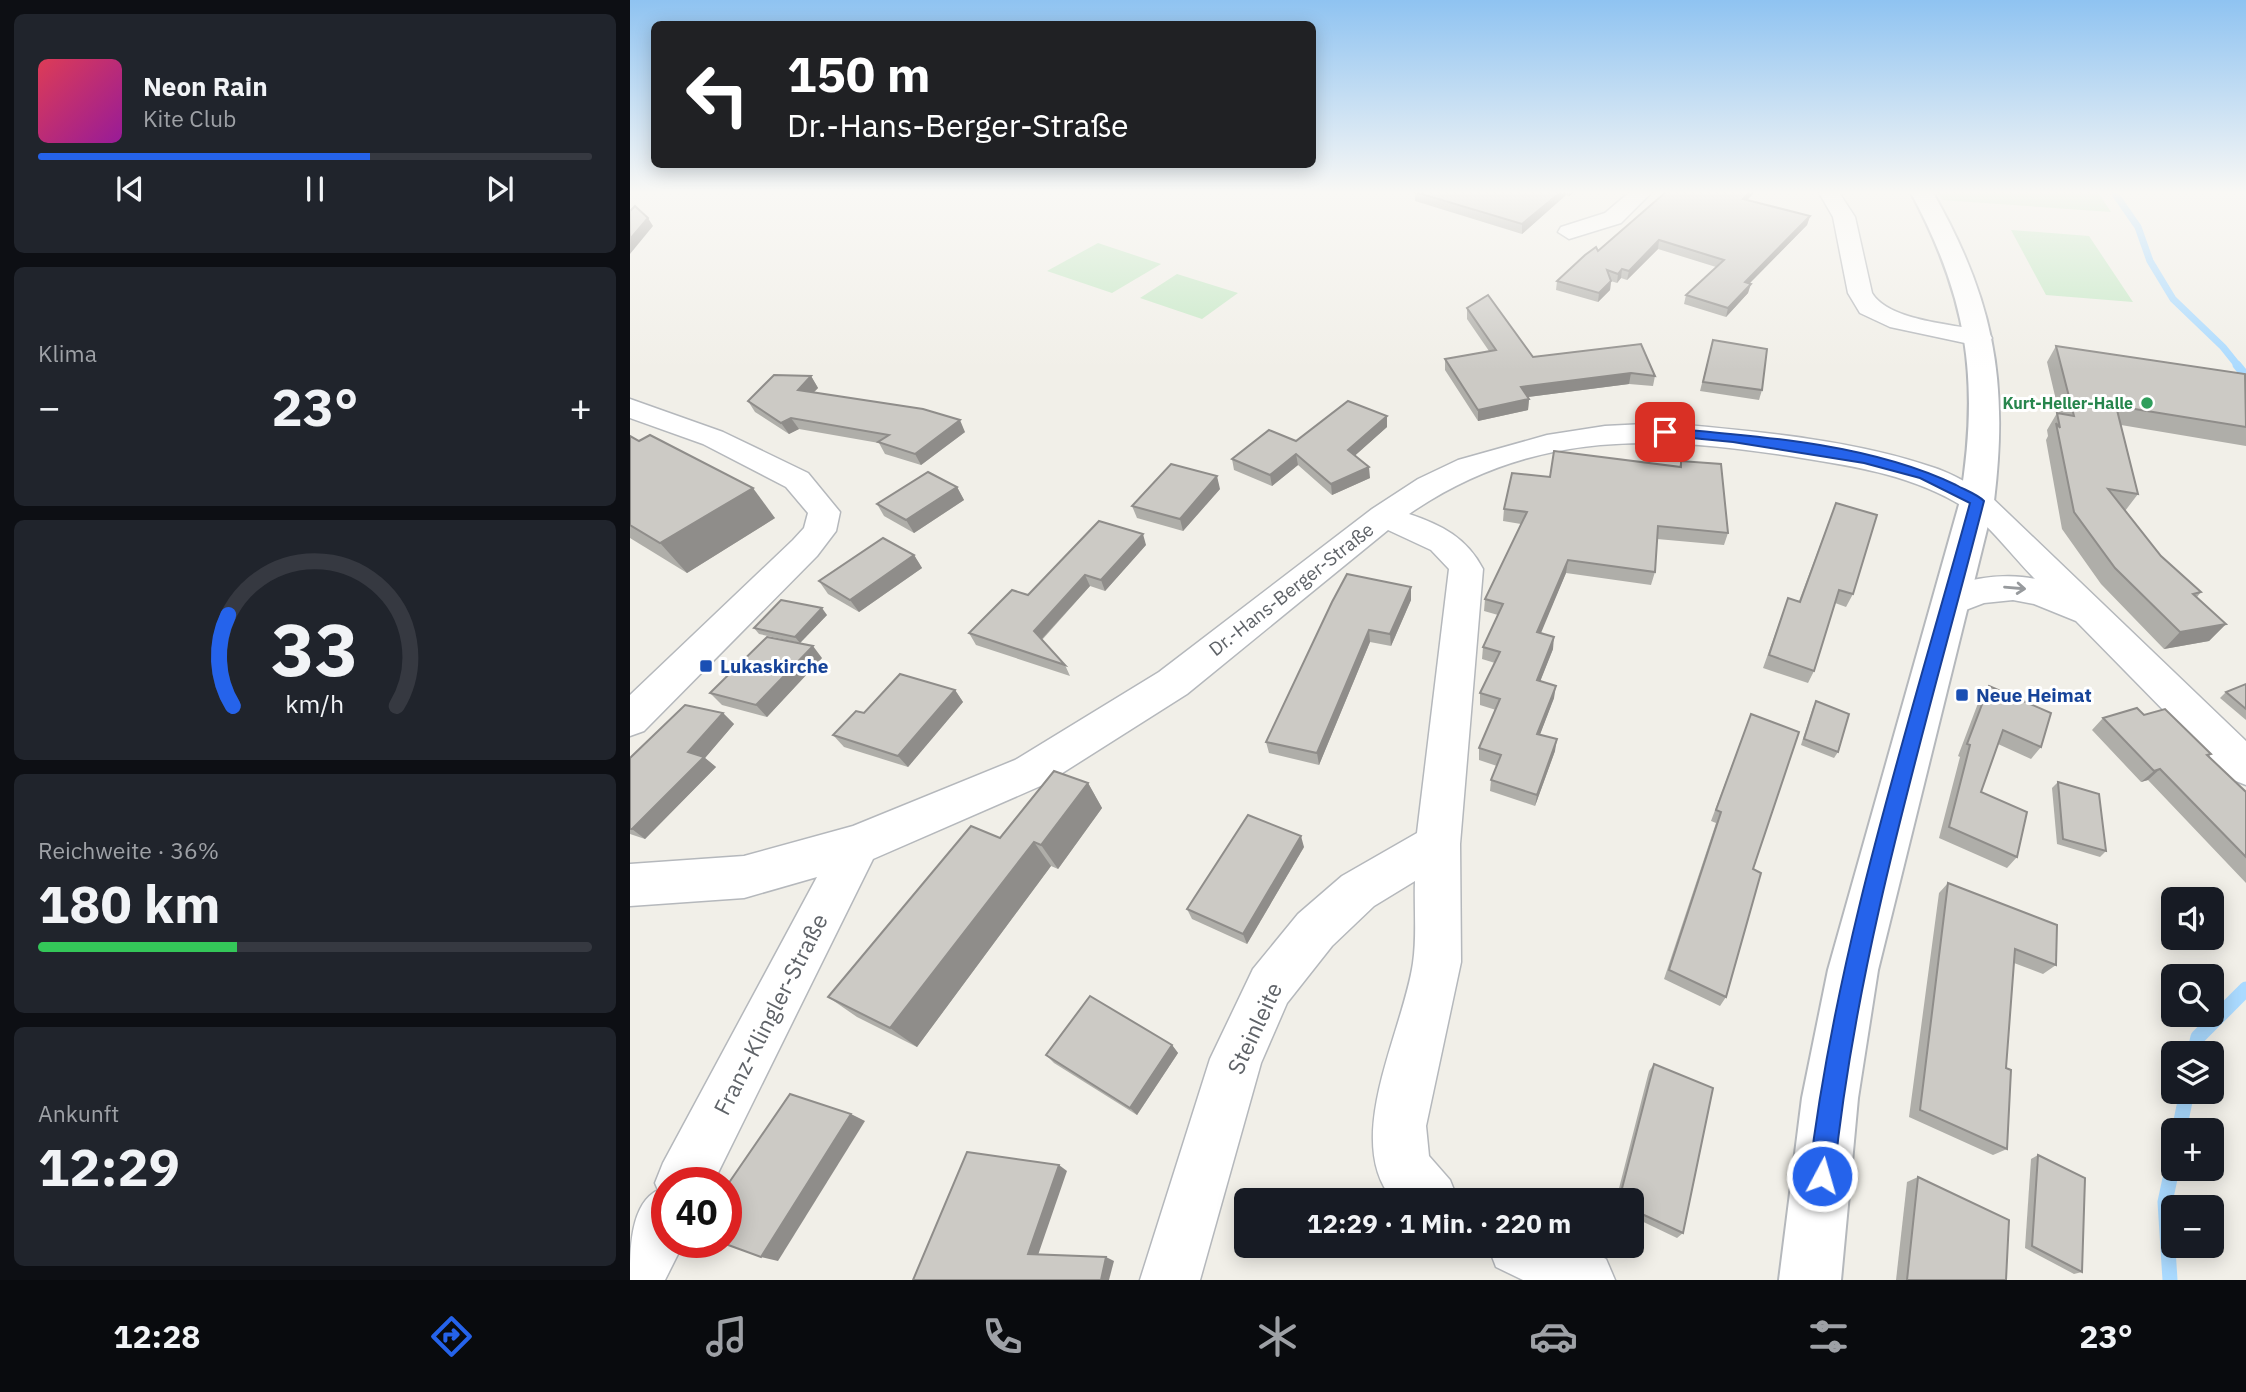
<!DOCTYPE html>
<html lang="de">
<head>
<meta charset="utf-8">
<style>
	body { margin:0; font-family:"IBM Plex Sans",sans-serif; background:#20242c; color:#f1f3f6; height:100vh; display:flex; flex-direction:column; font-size:26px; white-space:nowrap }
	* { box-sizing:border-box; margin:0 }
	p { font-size:23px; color:#9ea1a6 }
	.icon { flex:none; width:38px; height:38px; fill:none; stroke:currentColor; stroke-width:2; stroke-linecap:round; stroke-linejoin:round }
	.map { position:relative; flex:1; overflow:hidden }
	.drawer { display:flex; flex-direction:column; gap:14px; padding:14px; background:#0d0f14; width:630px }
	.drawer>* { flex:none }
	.top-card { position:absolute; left:21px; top:21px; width:665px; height:147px; border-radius:10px; box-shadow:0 4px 18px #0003; background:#202124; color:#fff; overflow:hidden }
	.buttons { position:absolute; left:1531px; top:887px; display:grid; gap:14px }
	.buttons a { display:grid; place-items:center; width:63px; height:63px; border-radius:10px; background:#171b24; box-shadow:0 4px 18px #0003; font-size:35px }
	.speed { position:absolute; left:21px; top:1167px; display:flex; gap:14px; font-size:35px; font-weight:700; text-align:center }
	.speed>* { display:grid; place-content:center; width:91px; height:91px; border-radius:50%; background:#171b24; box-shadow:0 4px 18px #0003; line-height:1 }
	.speed .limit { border:10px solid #d22; background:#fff; color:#111 }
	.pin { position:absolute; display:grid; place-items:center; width:60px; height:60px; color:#fff; margin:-30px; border-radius:14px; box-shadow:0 4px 10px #0006 }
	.me { position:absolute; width:77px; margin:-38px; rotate:6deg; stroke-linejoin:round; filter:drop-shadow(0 0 5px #0008) }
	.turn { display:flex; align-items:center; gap:24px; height:147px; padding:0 21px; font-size:32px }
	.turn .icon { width:91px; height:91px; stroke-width:2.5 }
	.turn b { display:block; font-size:49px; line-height:60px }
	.big { font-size:52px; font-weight:700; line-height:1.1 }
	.drawer .widget { flex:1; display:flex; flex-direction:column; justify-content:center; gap:10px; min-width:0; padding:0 24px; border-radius:10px; background:#20242c }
	.drawer .dial { align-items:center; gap:0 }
	.dial svg { height:182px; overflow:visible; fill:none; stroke:#363941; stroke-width:7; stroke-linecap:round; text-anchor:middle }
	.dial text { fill:#f1f3f6; stroke:none }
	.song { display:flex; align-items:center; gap:21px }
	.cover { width:84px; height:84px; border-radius:10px; background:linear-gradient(135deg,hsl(350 70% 55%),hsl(300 70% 35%)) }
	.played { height:7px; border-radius:4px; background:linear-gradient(90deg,#2563eb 60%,#363941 60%) }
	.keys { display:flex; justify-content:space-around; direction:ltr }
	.heat { display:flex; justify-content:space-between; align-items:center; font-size:38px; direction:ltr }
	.charge { height:10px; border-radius:5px; background:linear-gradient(90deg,#34c759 36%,#363941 0) }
	.trip { position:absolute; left:604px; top:1188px; width:410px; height:70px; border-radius:10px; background:#171b24; box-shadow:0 4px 18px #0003; font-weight:700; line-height:70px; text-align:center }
	.tab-bar { display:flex; height:112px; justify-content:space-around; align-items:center; background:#090b0e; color:#9ea1a6 }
	.tab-bar .icon { width:49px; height:49px }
	.tab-bar .active { color:#2563eb }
	.tab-bar b { font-size:32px; color:#f1f3f6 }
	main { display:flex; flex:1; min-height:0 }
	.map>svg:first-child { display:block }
</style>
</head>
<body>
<main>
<section class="drawer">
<div class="widget">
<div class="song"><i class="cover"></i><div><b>Neon Rain</b><p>Kite Club</p></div></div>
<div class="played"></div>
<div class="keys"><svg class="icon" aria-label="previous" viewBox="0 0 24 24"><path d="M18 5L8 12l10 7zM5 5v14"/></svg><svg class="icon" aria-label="pause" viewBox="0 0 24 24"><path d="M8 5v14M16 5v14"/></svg><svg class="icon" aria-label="next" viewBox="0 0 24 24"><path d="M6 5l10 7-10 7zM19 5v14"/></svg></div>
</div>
<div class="widget"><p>Klima</p>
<div class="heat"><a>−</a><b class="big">23°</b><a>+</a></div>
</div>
<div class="widget dial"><svg viewBox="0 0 100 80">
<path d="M14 69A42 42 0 1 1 86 69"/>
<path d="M14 69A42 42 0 0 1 12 29" stroke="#2563eb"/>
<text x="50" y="56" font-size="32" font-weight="700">33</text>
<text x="50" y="72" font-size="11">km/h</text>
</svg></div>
<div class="widget"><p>Reichweite · 36%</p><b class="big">180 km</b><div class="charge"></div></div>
<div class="widget"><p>Ankunft</p><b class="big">12:29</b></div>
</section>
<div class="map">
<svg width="1616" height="1280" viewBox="0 0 1616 1280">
	<rect width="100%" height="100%" fill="#f1efe8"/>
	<g fill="#c5e8c5">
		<path d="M1306,191H1467L1481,212L1312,200Z"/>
		<path d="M1381,230L1459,236L1503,302L1416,295Z"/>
		<path d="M468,243L531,264L482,293L417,271Z"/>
		<path d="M547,274L608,293L572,319L510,298Z"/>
	</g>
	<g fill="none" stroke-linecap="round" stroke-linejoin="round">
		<path stroke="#aadaff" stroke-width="7" d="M1483,191L1508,227L1520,261L1543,299L1593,347L1609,367"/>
		<path stroke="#aadaff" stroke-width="9" d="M1607,365L1616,376"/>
		<g stroke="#aadaff" stroke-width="15">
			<path d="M1564,1054L1568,1037L1616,989"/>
			<path d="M1549,1130L1557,1092"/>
			<path d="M1540,1280L1535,1202L1544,1160"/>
		</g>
		<defs>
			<g id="minor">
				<path d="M1001,191H1023L991,223L939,239L928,232L931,227L975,213Z"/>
				<path d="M1188,191H1208L1225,217L1242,293C1260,322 1326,324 1358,332L1362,338L1358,344L1349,346L1260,327L1230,313L1218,293L1203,217Z"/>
				<path d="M0,399L93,432L178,473L210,512L206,531L187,556L14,731L0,736V695L163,540L174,528L178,513L156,487L73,444L0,418Z"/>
				<path d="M1035,423C1122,431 1222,439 1305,468C1323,474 1341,485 1358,494L1616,741V785L1601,779L1446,621L1404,604L1383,600L1354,603L1320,616L1307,612L1302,603C1317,577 1378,572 1405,579C1385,559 1356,521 1334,507C1284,476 1229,467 1172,458C1030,435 904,428 779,514C812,525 837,538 853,569L830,844L831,962L796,1126L799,1156L820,1180L828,1200H763C712,1140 773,1032 783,963C787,936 784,908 785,881L744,906L702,946L657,1003L631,1063L570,1280H510L580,1059L623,969L668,914L712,876L787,833L819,569L801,550L758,530L557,694L415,784L243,859L83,1183H37V1242H54L35,1280H0C0,1250 0,1204 28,1190L25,1183L33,1163L187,877L114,898L0,906V864L114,856L223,826L385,760L529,672L742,509L788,479L828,460L917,435L975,426Z"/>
				<path d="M858,1246H950L976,1259L985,1280H893L866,1267Z"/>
			</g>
			<path id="tertiary" d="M1280,191H1302C1363,297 1379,380 1364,501L1248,970L1228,1098L1211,1280H1149L1172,1098L1198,970L1330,501C1350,381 1338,298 1280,191Z"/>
		</defs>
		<use href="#minor" stroke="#b5b8bc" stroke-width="3"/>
		<use href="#tertiary" stroke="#b5b8bc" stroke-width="4"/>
		<use href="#minor" fill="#fff" fill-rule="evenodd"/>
		<use href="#tertiary" fill="#fff" fill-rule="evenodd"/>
	</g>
	<g fill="#afaea9">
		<path d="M788,191H946L939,196L936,195L892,234L785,201V192Z"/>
		<path d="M1117,200L1180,216L1177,225L1120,283L1118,293L1096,317L1054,304L1056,295L1086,267L1028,249L997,280L991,278L987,283L981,281L980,290L968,302L926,290L927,281L968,251Z"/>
		<path d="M837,308L903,357L1025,376L1023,386L999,384L898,397L899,399L898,410L848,421L815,370V359L859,351L837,319Z"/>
		<path d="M1083,340L1132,390L1129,400L1070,391Z"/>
		<path d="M1426,346L1616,376V446L1491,425L1508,494L1495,511L1531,556L1571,592L1567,597L1596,624L1579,641L1534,649L1471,584L1432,529L1416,440L1418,436L1417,430L1427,413H1429L1417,362Z"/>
		<path d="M181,376L188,388L184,392L335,432L291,465L255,454L249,443L169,429L159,434L125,412L118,401Z"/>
		<path d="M757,427L725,455L740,478L702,495L668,465L642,486L604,470L602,459L666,441Z"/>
		<path d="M0,436L145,518L57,573L0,538Z"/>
		<path d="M1051,461L1098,533L1094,545L1027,539L1025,572L1021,585L936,573L910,633L923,649L910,681L924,698L910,734L925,751L905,806L860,791L861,780L867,766L849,760V748L866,710L850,705V693L865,663L852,659L853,647L868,615L854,611L855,599L891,524L873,521L874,509L920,477L1049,467Z"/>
		<path d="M327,487L334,500L284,533L254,516L247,504Z"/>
		<path d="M590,489L553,531L507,518L502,506Z"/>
		<path d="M1206,503L1223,594L1216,607L1205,603L1184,671L1178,683L1133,668L1158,598L1169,601Z"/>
		<path d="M516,545L475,591L460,586L412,640L435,665L440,676L346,645L339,633L398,595Z"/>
		<path d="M284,555L292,568L229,612L198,594L189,581Z"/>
		<path d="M781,600L761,646L740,642L689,765L639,753L636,742L702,602Z"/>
		<path d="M197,615L170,643L129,634L124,628Z"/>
		<path d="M192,658L137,717L92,705L80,693Z"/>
		<path d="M1616,684V720L1590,698L1596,692Z"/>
		<path d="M1359,686L1411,747L1401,759L1368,744L1351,792L1387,857L1377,868L1309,838L1330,757L1328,756L1350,698Z"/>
		<path d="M325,690L333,702L278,767L214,747L203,735L234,713Z"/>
		<path d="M1186,701L1208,752L1204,758L1171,745L1183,707Z"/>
		<path d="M93,713L104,724L75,758L86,767L15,839L0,834V758Z"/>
		<path d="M1121,714L1123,869L1096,997L1090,1006L1034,979L1086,823L1081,821Z"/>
		<path d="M1514,715L1581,754L1579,756L1616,792V883L1518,780L1511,782L1462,730L1473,718Z"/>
		<path d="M1428,782L1476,851L1470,857L1427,844L1422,788Z"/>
		<path d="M458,783L472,808L428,869L421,866L287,1047L227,1017L198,997L370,838Z"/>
		<path d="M674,847L617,944L562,919L557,909Z"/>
		<path d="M1318,883L1426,965L1413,974L1384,963L1376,1068L1377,1149L1363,1155L1279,1117L1309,893Z"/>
		<path d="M542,1045L548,1053L507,1115L424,1063L416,1055Z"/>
		<path d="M1024,1064L1053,1233L1047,1238L1001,1216V1200H986L1019,1071Z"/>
		<path d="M1408,1155L1452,1272L1444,1274L1395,1248L1401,1159Z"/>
		<path d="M1288,1177L1376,1280H1266L1277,1182Z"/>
	</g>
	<g fill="#8f8d8a">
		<path d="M932,191H937L936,195L892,234V224Z"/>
		<path d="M940,191H946L939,196Z"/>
		<path d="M1120,191H1125L1111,208L1113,199Z"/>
		<path d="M1180,216L1177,225L1112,291L1115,282Z"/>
		<path d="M18,218L23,226L0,254V239Z"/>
		<path d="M1029,240L1028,249L997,280L999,271Z"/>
		<path d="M992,269L991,278L987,283L988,274Z"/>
		<path d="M981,281L980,290L968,302L969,293Z"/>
		<path d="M1121,284L1118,293L1096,317L1098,308Z"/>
		<path d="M1001,373L999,384L890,398L891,387Z"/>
		<path d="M181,376L188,388L175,401L168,390Z"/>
		<path d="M899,399L898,410L848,421V410Z"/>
		<path d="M757,416V427L719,461L718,450Z"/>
		<path d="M161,418L169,429L159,434L151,423Z"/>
		<path d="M330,420L335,432L291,465L285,454Z"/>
		<path d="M666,454L668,465L642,486L640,475Z"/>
		<path d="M739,467L740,478L702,495L701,484Z"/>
		<path d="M587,476L590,489L553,531L550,519Z"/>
		<path d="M327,487L334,500L284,533L276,520Z"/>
		<path d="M123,488L145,518L57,573L30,543Z"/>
		<path d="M513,534L516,545L475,591L471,580Z"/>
		<path d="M284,555L292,568L229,612L220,600Z"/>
		<path d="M938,560L936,573L906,645L907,632Z"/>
		<path d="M455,575L460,586L409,642L404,631Z"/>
		<path d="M781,587V600L761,646L760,634Z"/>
		<path d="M192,608L197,615L170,643L165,637Z"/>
		<path d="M1596,624L1579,641L1534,649L1550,632Z"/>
		<path d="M739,630L740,642L689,765L687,753Z"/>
		<path d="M924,637L923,649L906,692L907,680Z"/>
		<path d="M183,646L192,658L137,717L126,705Z"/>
		<path d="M926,686L924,698L906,745L907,734Z"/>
		<path d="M325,690L333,702L278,767L268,756Z"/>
		<path d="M93,713L104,724L75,758L86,767L15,839L2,829L58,752Z"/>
		<path d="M927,739L925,751L905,806L907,795Z"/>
		<path d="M1530,769L1518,780L1511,782L1524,771Z"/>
		<path d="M458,783L472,808L428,869L411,845Z"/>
		<path d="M671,836L674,847L617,944L613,934Z"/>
		<path d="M404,842L421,866L287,1047L260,1028Z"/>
		<path d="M542,1045L548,1053L507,1115L500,1108Z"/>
		<path d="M221,1114L235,1121L148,1261L131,1257Z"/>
		<path d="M429,1165L437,1171L407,1258L398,1254Z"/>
		<path d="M476,1257L484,1261L479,1280H471Z"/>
	</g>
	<g fill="#cccac5" stroke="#8f8d8a" stroke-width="2">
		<path d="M788,191H932L892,224L785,192Z"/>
		<path d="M1037,191L1044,192L1045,191H1120L1113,199L1180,216L1115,282L1121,284L1098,308L1056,295L1094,260L1029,240L999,271L992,269L988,274L977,270L981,281L969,293L927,281L955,255L966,247L968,251Z"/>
		<path d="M5,206L18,218L0,239V211Z"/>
		<path d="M858,295L903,357L1011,344L1025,376L1001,373L891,387L899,399L848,410L815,359L866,350L837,308Z"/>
		<path d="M1083,340L1137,349L1132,390L1073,382Z"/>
		<path d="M1426,346L1615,374L1616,427L1486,406L1508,494L1478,489L1531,556L1571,592L1563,594L1596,624L1550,632L1485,568L1444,512L1426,423L1430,428L1427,413L1444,416Z"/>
		<path d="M144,375L181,376L168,390L293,409L330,420L285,454L248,442L259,435L161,418L151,423L118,401Z"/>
		<path d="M718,401L757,416L718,450L739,467L701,484L666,454L640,475L602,459L639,430L666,441Z"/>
		<path d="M20,435L123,488L30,543L0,525V436L9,441Z"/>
		<path d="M924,451L1051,467V461L1091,464L1098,533L1028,526L1025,572L938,560L907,632L924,637L907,680L926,686L907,734L927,739L907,795L861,780L871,755L849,748L870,699L850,693L870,652L853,647L873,604L855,599L897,512L874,509L882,473L920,477Z"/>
		<path d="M541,464L587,476L550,519L502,506Z"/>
		<path d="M298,472L327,487L276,520L247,504Z"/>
		<path d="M1206,503L1247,515L1223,594L1209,590L1184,671L1139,655L1158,598L1170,602Z"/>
		<path d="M469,521L513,534L471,580L455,575L404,631L435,665L339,633L382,590L398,595Z"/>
		<path d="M253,538L284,555L220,600L189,581Z"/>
		<path d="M717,574L781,587L760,634L739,630L687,753L636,742L702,602Z"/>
		<path d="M151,600L192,608L165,637L124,628Z"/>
		<path d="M137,637L183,646L126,705L80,693Z"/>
		<path d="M270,674L325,690L268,756L203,735L226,711L234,713Z"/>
		<path d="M1616,684V709L1596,692Z"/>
		<path d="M1359,686L1421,713L1411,747L1373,730L1351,792L1397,812L1387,857L1319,827L1340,745L1337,744Z"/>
		<path d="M1186,701L1219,714L1208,752L1174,739Z"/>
		<path d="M55,705L93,713L58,752L74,757L2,829H0V758Z"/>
		<path d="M1507,708L1514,715L1535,709L1581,754L1577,755L1616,792V857L1530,769L1524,771L1473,718Z"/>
		<path d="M1121,714L1169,732L1123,869L1131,873L1096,997L1039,970L1091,812L1086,810Z"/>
		<path d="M424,771L458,783L411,845L404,842L260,1028L198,997L341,826L370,838Z"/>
		<path d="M1428,782L1469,794L1476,851L1433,839Z"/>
		<path d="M618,815L671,836L613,934L557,909Z"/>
		<path d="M1318,883L1427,925L1426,965L1385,949L1376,1068L1381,1070L1377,1149L1290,1110Z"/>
		<path d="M460,996L542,1045L500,1108L416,1055Z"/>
		<path d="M1024,1064L1083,1088L1053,1233L1001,1209V1200H989Z"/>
		<path d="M160,1094L221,1114L131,1257L90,1242H96V1187Z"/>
		<path d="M337,1152L429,1165L398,1254L476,1257L471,1280H283Z"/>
		<path d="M1408,1155L1455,1178L1452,1272L1402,1246Z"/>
		<path d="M1288,1177L1379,1220L1376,1280H1277Z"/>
	</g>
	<defs><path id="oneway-shaft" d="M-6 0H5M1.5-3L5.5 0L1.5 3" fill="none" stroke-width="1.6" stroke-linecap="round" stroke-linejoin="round" transform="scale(1.75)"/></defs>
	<use stroke="#979a9d" href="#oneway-shaft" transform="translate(1385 588) rotate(5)"/>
	<linearGradient id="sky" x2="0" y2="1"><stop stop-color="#8fc3f1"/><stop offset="0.52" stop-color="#f9f8f5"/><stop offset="1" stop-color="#f9f8f5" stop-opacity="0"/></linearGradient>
	<rect width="1616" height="370" fill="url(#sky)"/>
	<path fill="#2563eb" stroke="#184099" stroke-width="2" d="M1035,428C1130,436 1241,444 1326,485C1335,490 1347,494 1354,501C1297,724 1227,947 1204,1176L1200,1185L1192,1188L1183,1185L1179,1176C1206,947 1279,725 1340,503L1290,478L1234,463L1103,442L1031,435L1029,432Z"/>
	<circle fill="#2e9e5b" stroke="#fff" stroke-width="2.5" cx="1517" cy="403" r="7"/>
	<g fill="#1a4fb4" stroke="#fff" stroke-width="2.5">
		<rect x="69" y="659" width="14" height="14" rx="3.5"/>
		<rect x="1325" y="688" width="14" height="14" rx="3.5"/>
	</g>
	<g text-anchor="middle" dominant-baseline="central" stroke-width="6" stroke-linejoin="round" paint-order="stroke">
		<g font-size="16" font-weight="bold" fill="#27864d" stroke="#fff" text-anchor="end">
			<text x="1503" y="403">Kurt-Heller-Halle</text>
		</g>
		<g font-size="19" fill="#5f6368" stroke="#fff">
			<text transform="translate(661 589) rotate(-38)">Dr.-Hans-Berger-Straße</text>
		</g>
		<g font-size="19" font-weight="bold" fill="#164399" stroke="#fff" text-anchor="start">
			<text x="90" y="666">Lukaskirche</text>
			<text x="1346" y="695">Neue Heimat</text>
		</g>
		<g font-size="23" fill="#5f6368" stroke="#fff">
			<text transform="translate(140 1014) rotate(-63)">Franz-Klingler-Straße</text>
			<text transform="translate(624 1028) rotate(-65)">Steinleite</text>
		</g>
	</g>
</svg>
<div class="buttons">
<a><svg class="icon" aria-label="sound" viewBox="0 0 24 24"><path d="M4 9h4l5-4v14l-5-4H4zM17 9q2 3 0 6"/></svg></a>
<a><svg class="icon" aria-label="search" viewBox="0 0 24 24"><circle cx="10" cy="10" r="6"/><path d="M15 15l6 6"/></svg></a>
<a><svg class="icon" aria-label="layers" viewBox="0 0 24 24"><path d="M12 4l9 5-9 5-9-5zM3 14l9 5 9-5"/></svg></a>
<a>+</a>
<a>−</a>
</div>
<div class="speed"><div class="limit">40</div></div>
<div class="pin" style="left:1035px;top:432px;background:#d93025"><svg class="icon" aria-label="arrive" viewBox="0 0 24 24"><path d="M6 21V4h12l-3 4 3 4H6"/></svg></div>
<svg class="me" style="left:1192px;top:1176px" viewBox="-20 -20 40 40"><circle r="17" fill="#2563eb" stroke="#fff" stroke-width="3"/><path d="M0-11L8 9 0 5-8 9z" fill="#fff"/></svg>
<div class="trip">12:29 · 1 Min. · 220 m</div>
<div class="top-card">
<div class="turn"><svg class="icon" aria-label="left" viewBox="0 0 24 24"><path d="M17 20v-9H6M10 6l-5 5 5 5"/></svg><div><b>150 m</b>Dr.-Hans-Berger-Straße</div></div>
</div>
</div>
</main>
<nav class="tab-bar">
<b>12:28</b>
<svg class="icon active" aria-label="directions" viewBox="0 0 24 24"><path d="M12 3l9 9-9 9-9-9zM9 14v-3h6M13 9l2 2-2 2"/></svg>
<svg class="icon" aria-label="music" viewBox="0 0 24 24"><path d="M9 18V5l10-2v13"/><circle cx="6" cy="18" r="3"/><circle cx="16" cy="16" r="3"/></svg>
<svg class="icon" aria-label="phone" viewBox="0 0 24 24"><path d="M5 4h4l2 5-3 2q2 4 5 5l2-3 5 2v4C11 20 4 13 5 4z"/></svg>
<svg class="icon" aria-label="climate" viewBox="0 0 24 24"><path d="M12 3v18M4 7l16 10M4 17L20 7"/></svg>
<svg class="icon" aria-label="car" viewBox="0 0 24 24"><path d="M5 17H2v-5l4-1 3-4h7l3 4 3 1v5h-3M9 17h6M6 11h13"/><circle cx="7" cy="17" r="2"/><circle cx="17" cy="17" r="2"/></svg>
<svg class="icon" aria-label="filters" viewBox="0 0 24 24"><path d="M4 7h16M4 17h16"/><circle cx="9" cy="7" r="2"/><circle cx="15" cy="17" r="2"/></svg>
<b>23°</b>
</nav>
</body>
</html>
